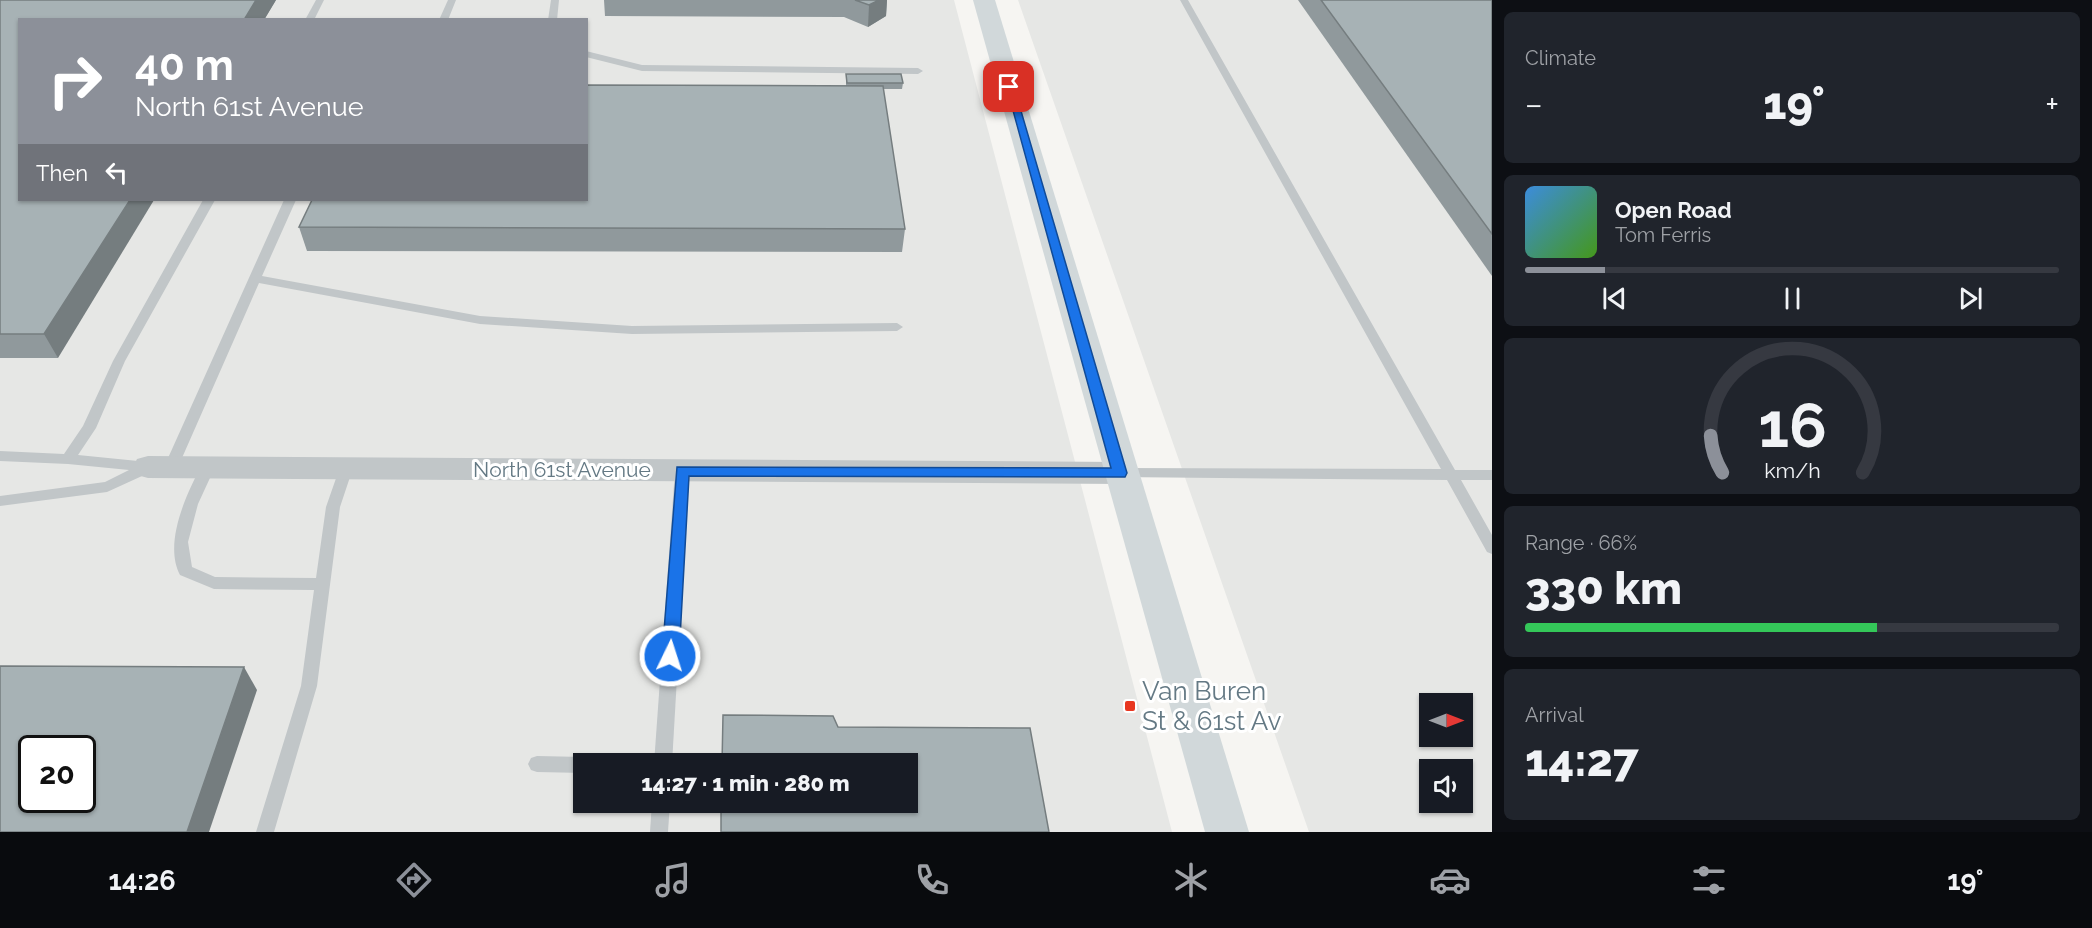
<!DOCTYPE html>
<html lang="en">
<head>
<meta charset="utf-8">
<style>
	body { margin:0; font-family:Raleway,sans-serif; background:#20242c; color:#f1f3f6; height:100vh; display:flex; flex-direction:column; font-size:22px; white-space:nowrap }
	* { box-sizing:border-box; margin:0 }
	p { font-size:20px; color:#9ea1a6 }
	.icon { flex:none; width:33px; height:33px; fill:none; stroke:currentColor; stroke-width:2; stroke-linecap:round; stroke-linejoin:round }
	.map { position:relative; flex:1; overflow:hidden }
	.side { display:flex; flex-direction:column; gap:12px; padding:12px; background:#0d0f14; width:600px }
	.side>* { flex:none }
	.top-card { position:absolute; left:18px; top:18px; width:570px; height:183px; border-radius:0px; box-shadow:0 2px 4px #0004; background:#8c9099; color:#fff; overflow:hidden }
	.needle { width:39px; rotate:90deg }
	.controls { position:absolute; left:1419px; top:693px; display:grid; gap:12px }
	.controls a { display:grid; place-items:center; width:54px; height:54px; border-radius:0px; background:#171b24; box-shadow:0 2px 4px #0004; font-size:30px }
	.speed { position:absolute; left:18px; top:735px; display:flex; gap:12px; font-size:30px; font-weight:700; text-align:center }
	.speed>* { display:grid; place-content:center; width:78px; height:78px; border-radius:50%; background:#171b24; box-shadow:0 2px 4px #0004; line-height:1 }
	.speed .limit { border:3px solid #111; border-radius:9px; background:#fff; color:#111 }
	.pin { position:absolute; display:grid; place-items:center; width:51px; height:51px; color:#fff; margin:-26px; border-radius:12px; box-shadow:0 3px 9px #0006 }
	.me { position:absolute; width:66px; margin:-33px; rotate:4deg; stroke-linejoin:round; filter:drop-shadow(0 0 4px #0008) }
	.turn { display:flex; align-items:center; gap:21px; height:126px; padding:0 18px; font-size:27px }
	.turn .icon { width:78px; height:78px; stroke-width:2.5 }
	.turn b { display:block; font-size:42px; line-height:51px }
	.then { display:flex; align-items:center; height:57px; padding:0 18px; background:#0003; gap:12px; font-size:22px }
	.big { font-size:45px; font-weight:800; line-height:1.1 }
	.side .card { flex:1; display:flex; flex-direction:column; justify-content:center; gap:9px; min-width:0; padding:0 21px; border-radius:9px; background:#20242c }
	.side .dial { align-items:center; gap:0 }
	.dial svg { height:156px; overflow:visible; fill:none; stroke:#363941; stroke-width:7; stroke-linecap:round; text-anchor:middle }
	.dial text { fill:#f1f3f6; stroke:none }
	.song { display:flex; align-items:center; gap:18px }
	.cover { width:72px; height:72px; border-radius:9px; background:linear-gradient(135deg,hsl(210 70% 55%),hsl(100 70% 35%)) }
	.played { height:6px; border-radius:3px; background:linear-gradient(90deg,#8c9099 15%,#363941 15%) }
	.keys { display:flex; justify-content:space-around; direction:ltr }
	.heat { display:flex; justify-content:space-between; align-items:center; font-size:33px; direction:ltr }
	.charge { height:9px; border-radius:4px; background:linear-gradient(90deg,#34c759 66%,#363941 0) }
	.trip { position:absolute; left:573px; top:753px; width:345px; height:60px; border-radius:0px; background:#171b24; box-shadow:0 2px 4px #0004; font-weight:800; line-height:60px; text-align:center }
	.menu { display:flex; height:96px; justify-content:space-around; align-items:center; background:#090b0e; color:#9ea1a6 }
	.menu .icon { width:42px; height:42px }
	.menu .active { color:#8c9099 }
	.menu b { font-size:27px; color:#f1f3f6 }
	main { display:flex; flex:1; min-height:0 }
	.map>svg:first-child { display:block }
</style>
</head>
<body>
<main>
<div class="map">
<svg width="1492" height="832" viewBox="0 0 1492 832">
	<rect width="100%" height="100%" fill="#f6f5f2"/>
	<g fill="#e6e7e5" fill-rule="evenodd">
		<path d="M0,0H954L1172,832H0ZM20,20H586V200H20ZM32,748H82V800H32ZM584,764H908V802H584Z"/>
		<path d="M1018,0H1492V832H1309ZM1430,704H1462V736H1430ZM1430,770H1462V802H1430Z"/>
	</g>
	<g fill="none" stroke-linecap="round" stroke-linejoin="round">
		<g fill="#c1c6c8" fill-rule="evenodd">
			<path d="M316,0H324L314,20H305Z"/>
			<path d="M448,0H456L448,20H439Z"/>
			<path d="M551,0H559L557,20H548Z"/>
			<path d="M1180,0H1188L1455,470H1492V480H1461L1492,535V554L1487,552L1447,480L1117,477L1115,473L1117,469L1122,468L1441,469Z"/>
			<path d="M586,51L642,65L918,68L923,71L918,74L642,71L586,57Z"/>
			<path d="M203,200H215L125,361L96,428L78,455L148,462L153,463L155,467L153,471L107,492L0,506V496L105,482L129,470L68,464L0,461V451L64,454L83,426L113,361Z"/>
			<path d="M284,200H296L262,276L480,316L632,326L897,323L903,327L897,331L632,334L480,324L259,283L178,467L176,471H166L164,467Z"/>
			<path d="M208,462L213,463L215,467L198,504L188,542L192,567L215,577L316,578L326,507L341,464H351L353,468L340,507L317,686L274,832H256L301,686L314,590L214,589L180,575C163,543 187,492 203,463Z"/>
			<path d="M682,465L687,466L689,470L672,764H654L675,470L677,466Z"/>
			<path d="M537,756L584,757L590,759L592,764H584V773L537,772L531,770L528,764L531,758Z"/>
			<path d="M652,802H670L668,832H650Z"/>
		</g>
		<path fill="#c1c6c8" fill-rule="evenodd" d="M148,456L1120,462L1131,465L1135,473L1131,481L1120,484L148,478L137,475L133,467L137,459Z"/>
		<path fill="#d1d8da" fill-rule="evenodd" d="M973,0H995L1249,832H1205Z"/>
	</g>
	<g fill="#90999c">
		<path d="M0,0H276L264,20H20L58,358H0Z"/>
		<path d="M604,0H887L886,16L868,27L844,17L605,16Z"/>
		<path d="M1298,0H1492V276Z"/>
		<path d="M846,74L903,83L902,89H883L905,229L902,252L307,251L299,227L846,86Z"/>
	</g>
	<g fill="#757d7f">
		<path d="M256,0H276L264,20H244Z"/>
		<path d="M879,0H887L886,16L868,27L869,5Z"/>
		<path d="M130,200H154L58,358L44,334Z"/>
		<path d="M244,667L257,690L209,832H187Z"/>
	</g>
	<g fill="#a7b2b5" stroke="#757d7f" stroke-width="1.5" fill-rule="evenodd">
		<path d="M0,0H256L244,20H20V200H130L44,334H0Z"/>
		<path d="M855,0H879L869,5Z"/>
		<path d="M1321,0H1492V234Z"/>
		<path d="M846,74H901L903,83H847Z"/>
		<path d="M586,85L883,86L905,229L299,227L312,200H586Z"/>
		<path d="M0,666L244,667L187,832H0ZM32,748H82V800H32Z"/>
		<path d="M723,715L833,716L838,727L1030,728L1049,832H721V802H908V764H722Z"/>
	</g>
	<path fill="#1a73e8" stroke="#114b97" stroke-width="1.5" d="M1006,85L1014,87L1127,473L1125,477L689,476L679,656L676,661H665L662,656L677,467L1111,468Z"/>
	<rect fill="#e83720" stroke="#fff" stroke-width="2" x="1124" y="700" width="12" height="12" rx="3"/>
	<g text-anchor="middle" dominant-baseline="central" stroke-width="6" stroke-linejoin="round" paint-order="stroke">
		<g font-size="21" fill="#647984" stroke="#fff">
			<text x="562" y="469">North 61st Avenue</text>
		</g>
		<g font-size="26" fill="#647984" stroke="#fff" text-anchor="start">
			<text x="1142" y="691">Van Buren<tspan x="1142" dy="30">St &amp; 61st Av</tspan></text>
		</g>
	</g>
</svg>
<div class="controls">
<a><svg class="needle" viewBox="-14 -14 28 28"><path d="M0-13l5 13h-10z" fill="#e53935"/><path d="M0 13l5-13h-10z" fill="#9ea1a6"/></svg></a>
<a><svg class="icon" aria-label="sound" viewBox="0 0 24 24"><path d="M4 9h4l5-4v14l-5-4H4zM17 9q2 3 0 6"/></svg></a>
</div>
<div class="speed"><div class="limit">20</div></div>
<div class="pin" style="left:1009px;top:87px;background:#d93025"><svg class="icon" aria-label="arrive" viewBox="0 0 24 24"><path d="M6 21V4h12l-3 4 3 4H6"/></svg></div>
<svg class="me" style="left:670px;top:656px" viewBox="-20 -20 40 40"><circle r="17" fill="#1a73e8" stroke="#fff" stroke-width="3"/><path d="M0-11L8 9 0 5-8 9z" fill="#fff"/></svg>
<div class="trip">14:27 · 1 min · 280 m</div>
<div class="top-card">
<div class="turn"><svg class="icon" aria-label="right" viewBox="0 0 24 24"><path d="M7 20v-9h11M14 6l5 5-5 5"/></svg><div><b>40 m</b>North 61st Avenue</div></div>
<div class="then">Then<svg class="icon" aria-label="left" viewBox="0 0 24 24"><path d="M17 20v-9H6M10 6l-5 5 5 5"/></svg></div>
</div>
</div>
<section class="side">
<div class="card"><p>Climate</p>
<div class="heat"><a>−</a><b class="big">19°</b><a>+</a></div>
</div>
<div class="card">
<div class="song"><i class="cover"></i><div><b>Open Road</b><p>Tom Ferris</p></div></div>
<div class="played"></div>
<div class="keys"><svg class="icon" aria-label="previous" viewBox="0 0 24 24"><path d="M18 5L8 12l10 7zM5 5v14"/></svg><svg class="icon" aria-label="pause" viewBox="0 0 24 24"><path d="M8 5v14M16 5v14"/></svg><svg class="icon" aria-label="next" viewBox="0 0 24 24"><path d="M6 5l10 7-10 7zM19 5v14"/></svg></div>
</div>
<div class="card dial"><svg viewBox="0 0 100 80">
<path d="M14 69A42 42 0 1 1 86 69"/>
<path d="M14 69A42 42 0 0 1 8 50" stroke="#8c9099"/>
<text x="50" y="56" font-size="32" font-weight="700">16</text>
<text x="50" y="72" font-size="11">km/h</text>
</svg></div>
<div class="card"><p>Range · 66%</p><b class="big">330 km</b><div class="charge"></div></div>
<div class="card"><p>Arrival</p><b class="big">14:27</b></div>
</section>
</main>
<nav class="menu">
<b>14:26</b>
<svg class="icon active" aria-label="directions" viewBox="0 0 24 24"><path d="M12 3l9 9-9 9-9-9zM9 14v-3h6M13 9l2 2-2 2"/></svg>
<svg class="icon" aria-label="music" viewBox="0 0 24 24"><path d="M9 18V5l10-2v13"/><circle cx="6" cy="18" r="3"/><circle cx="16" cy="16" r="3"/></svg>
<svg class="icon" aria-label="phone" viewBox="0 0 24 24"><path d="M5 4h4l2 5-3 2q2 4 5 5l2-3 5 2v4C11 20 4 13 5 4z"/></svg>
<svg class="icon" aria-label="climate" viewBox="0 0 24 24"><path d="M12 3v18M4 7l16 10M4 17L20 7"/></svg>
<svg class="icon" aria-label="car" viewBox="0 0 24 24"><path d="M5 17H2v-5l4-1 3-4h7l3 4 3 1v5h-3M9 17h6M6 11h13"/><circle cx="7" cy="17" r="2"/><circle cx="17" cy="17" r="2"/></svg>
<svg class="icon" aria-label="filters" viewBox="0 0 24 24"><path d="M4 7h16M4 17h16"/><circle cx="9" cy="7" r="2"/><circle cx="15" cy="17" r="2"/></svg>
<b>19°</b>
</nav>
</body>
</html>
